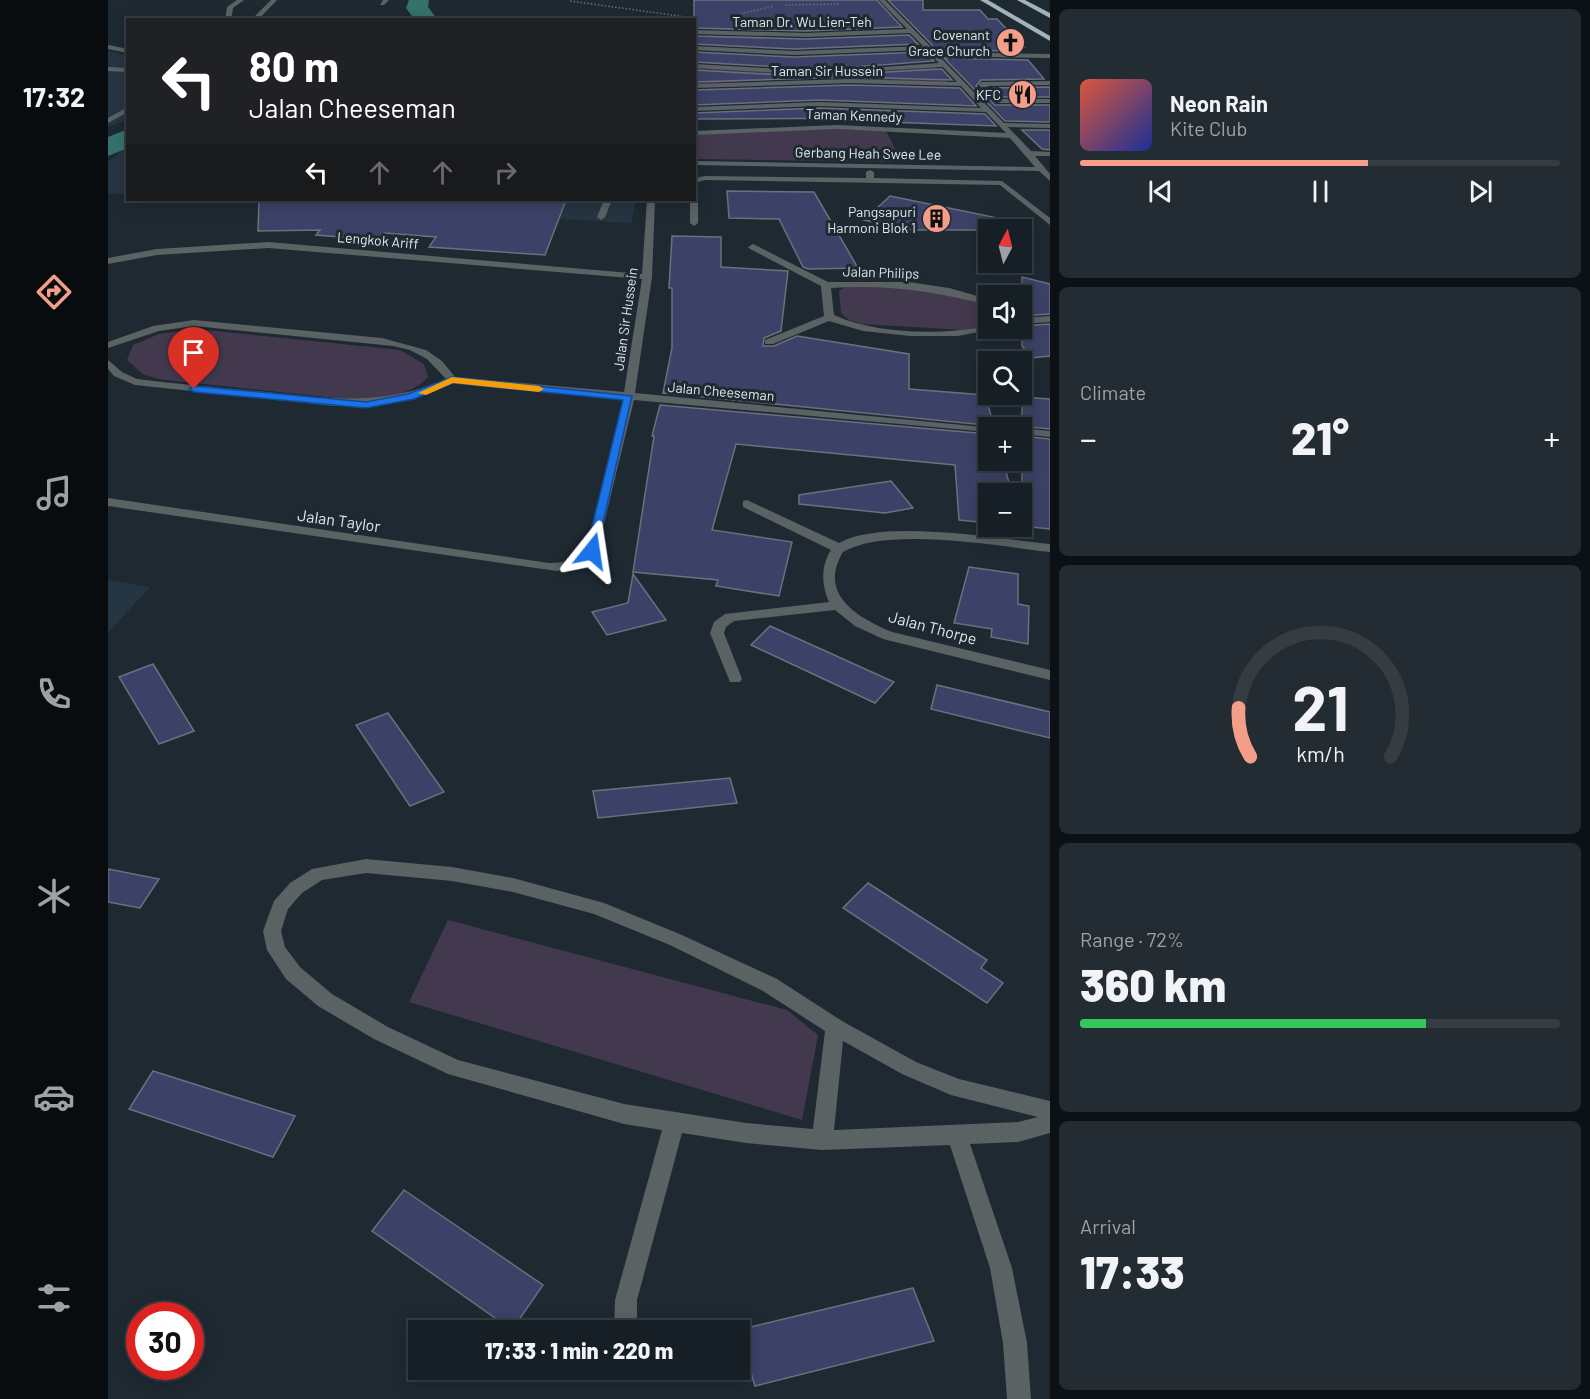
<!DOCTYPE html>
<html lang="en">
<head>
<meta charset="utf-8">
<style>
	body { margin:0; font-family:Barlow,sans-serif; background:#232c32; color:#f1f3f6; height:100vh; display:flex; flex-direction:column; font-size:22px; white-space:nowrap }
	* { box-sizing:border-box; margin:0 }
	p { font-size:20px; color:#9ea2a7 }
	.icon { flex:none; width:33px; height:33px; fill:none; stroke:currentColor; stroke-width:2; stroke-linecap:round; stroke-linejoin:round }
	.map { position:relative; flex:1; overflow:hidden }
	.sheet { display:flex; flex-direction:column; gap:9px; padding:9px; background:#0c1115; width:540px }
	.sheet>* { flex:none }
	.banner { position:absolute; left:18px; top:18px; width:570px; height:183px; border-radius:0px; box-shadow:0 3px 15px #0003,0 0 0 2px #353d43; background:#202124; color:#fff; overflow:hidden }
	.needle { width:39px; rotate:7deg }
	.tools { position:absolute; left:870px; top:219px; display:grid; gap:12px }
	.tools a { display:grid; place-items:center; width:54px; height:54px; border-radius:0px; background:#161f26; box-shadow:0 3px 15px #0003,0 0 0 2px #353d43; font-size:30px }
	.speed { position:absolute; left:18px; top:1302px; display:flex; gap:12px; font-size:30px; font-weight:700; text-align:center }
	.speed>* { display:grid; place-content:center; width:78px; height:78px; border-radius:50%; background:#161f26; box-shadow:0 3px 15px #0003,0 0 0 2px #353d43; line-height:1 }
	.speed .limit { border:9px solid #d22; background:#fff; color:#111 }
	.pin { position:absolute; display:grid; place-items:center; width:51px; height:51px; color:#fff; margin:-62px -26px; border-radius:50% 50% 50% 0; rotate:-45deg; box-shadow:0 0 6px #0007 }
	.pin .icon { rotate:45deg }
	.me { position:absolute; width:66px; margin:-33px; rotate:15deg; stroke-linejoin:round; filter:drop-shadow(0 0 4px #0008) }
	.turn { display:flex; align-items:center; gap:21px; height:126px; padding:0 24px; font-size:27px }
	.turn .icon { width:78px; height:78px; stroke-width:2.5 }
	.turn b { display:block; font-size:42px; line-height:51px }
	.lanes { display:flex; align-items:center; height:57px; padding:0 24px; background:#0003; justify-content:center; gap:30px; direction:ltr }
	.lanes .off { opacity:.35 }
	.big { font-size:45px; font-weight:800; line-height:1.1 }
	.sheet .tile { flex:1; display:flex; flex-direction:column; justify-content:center; gap:9px; min-width:0; padding:0 21px; border-radius:9px; background:#232c32 }
	.sheet .dial { align-items:center; gap:0 }
	.dial svg { height:156px; overflow:visible; fill:none; stroke:#353d43; stroke-width:7; stroke-linecap:round; text-anchor:middle }
	.dial text { fill:#f1f3f6; stroke:none }
	.song { display:flex; align-items:center; gap:18px }
	.cover { width:72px; height:72px; border-radius:9px; background:linear-gradient(135deg,hsl(10 70% 55%),hsl(230 70% 35%)) }
	.played { height:6px; border-radius:3px; background:linear-gradient(90deg,#f49e89 60%,#353d43 60%) }
	.keys { display:flex; justify-content:space-around; direction:ltr }
	.heat { display:flex; justify-content:space-between; align-items:center; font-size:33px; direction:ltr }
	.charge { height:9px; border-radius:4px; background:linear-gradient(90deg,#34c759 72%,#353d43 0) }
	.trip { position:absolute; left:300px; top:1320px; width:342px; height:60px; border-radius:0px; background:#161f26; box-shadow:0 3px 15px #0003,0 0 0 2px #353d43; font-weight:800; line-height:60px; text-align:center }
	main { display:flex; flex:1; min-height:0 }
	.tabs { display:flex; flex-direction:column; width:108px; justify-content:space-around; align-items:center; background:#090c0f; color:#9ea2a7 }
	.tabs .icon { width:42px; height:42px }
	.tabs .on { color:#f49e89 }
	.tabs b { font-size:27px; color:#f1f3f6 }
	.map>svg:first-child { display:block }
</style>
</head>
<body>
<main>
<nav class="tabs">
<b>17:32</b>
<svg class="icon on" aria-label="directions" viewBox="0 0 24 24"><path d="M12 3l9 9-9 9-9-9zM9 14v-3h6M13 9l2 2-2 2"/></svg>
<svg class="icon" aria-label="music" viewBox="0 0 24 24"><path d="M9 18V5l10-2v13"/><circle cx="6" cy="18" r="3"/><circle cx="16" cy="16" r="3"/></svg>
<svg class="icon" aria-label="phone" viewBox="0 0 24 24"><path d="M5 4h4l2 5-3 2q2 4 5 5l2-3 5 2v4C11 20 4 13 5 4z"/></svg>
<svg class="icon" aria-label="climate" viewBox="0 0 24 24"><path d="M12 3v18M4 7l16 10M4 17L20 7"/></svg>
<svg class="icon" aria-label="car" viewBox="0 0 24 24"><path d="M5 17H2v-5l4-1 3-4h7l3 4 3 1v5h-3M9 17h6M6 11h13"/><circle cx="7" cy="17" r="2"/><circle cx="17" cy="17" r="2"/></svg>
<svg class="icon" aria-label="filters" viewBox="0 0 24 24"><path d="M4 7h16M4 17h16"/><circle cx="9" cy="7" r="2"/><circle cx="15" cy="17" r="2"/></svg>
</nav>
<div class="map">
<svg width="942" height="1399" viewBox="0 0 942 1399">
	<rect width="100%" height="100%" fill="#1e2932"/>
	<g fill="#263542">
		<path d="M0,51L20,55L19,120L0,127Z"/>
		<path d="M19,146V194L0,193V162Z"/>
		<path d="M115,200H528L523,223Z"/>
		<path d="M0,580L42,587L0,633Z"/>
	</g>
	<g fill="#43394e">
		<path d="M827,67L839,82L700,78L587,84V68L700,74Z"/>
		<path d="M731,129L778,131L794,162L587,159V134Z"/>
		<path d="M739,286C786,285 836,289 880,306V326L856,330L755,324L741,320L733,313L731,291Z"/>
		<path d="M88,329L292,350L316,364L320,377C304,396 271,399 247,400L50,379L35,374L19,360L25,345L51,334Z"/>
		<path d="M340,920L679,1010L710,1035L694,1120L301,1002Z"/>
	</g>
	<g fill="none" stroke-linecap="round" stroke-linejoin="round">
		<g fill="#35726c" fill-rule="evenodd">
			<path d="M301,0H321L320,7L330,20H307L298,8Z"/>
			<path d="M20,129V148L0,156V137Z"/>
		</g>
	</g>
	<g fill="#3c4267" stroke="#6c6f7d" stroke-width="1.5">
		<path d="M586,0H769L794,27L698,31L586,28Z"/>
		<path d="M780,0H815V10H872L880,19H889L916,47L909,46L913,51L829,50Z"/>
		<path d="M801,35L810,44L686,49L586,44V36L698,39Z"/>
		<path d="M586,52L686,57L817,52L826,61L721,69L719,71L724,75L834,69L844,80L742,77L586,82V70L694,76L699,73L694,68L586,62Z"/>
		<path d="M836,58L920,60L936,79L873,80L868,86L887,105H942V122L897,121Z"/>
		<path d="M742,85L852,88L868,106L712,100L586,105V90Z"/>
		<path d="M942,87V97H893L884,88Z"/>
		<path d="M712,108L877,114L888,126L778,122L776,118L586,119V113Z"/>
		<path d="M914,130H942V150L934,149Z"/>
		<path d="M619,191L706,192L750,268L700,269L695,267L671,219L621,218Z"/>
		<path d="M782,196L890,218L889,230H788V227L756,220Z"/>
		<path d="M151,200H458L437,255L321,247L328,237L276,233L271,240L208,235L212,230L150,231Z"/>
		<path d="M564,236L613,237V267L680,271L673,331L656,338L655,346H666L689,336L801,354V389L877,395L886,426L555,393L564,348V288H561Z"/>
		<path d="M914,277L942,284V314L914,316Z"/>
		<path d="M942,324V356L923,358L914,346V326Z"/>
		<path d="M914,397L942,399V429L914,426Z"/>
		<path d="M552,405L880,434V460H895L904,494H880V523L851,520L847,465L628,444L604,530L684,542L671,596L608,586L610,580L525,572L546,436H544Z"/>
		<path d="M914,436L942,439V529L914,526Z"/>
		<path d="M783,481L805,508L777,513L691,504V495Z"/>
		<path d="M861,567L910,574V604L921,606L920,644L883,637L884,629L846,623Z"/>
		<path d="M525,574L558,620L499,635L484,612L520,603Z"/>
		<path d="M662,626L786,682L767,703L643,645Z"/>
		<path d="M45,664L86,731L51,744L11,677Z"/>
		<path d="M829,685L942,712V738L823,709Z"/>
		<path d="M280,713L336,792L302,806L248,725Z"/>
		<path d="M622,778L629,803L490,818L485,791Z"/>
		<path d="M0,869L51,879L32,908L0,902Z"/>
		<path d="M760,883L879,960L873,968L895,983L879,1003L735,908Z"/>
		<path d="M45,1071L187,1116L165,1157L21,1109Z"/>
		<path d="M296,1190L435,1285L404,1330L264,1231Z"/>
		<path d="M805,1288L826,1341L647,1386L630,1330Z"/>
	</g>
	<g fill="none" stroke-linecap="round" stroke-linejoin="round">
		<g stroke="#677078" stroke-width="1.5" stroke-dasharray="1.5 2" stroke-linecap="butt">
			<path d="M462,1L579,17"/>
			<path d="M677,5L733,4"/>
			<path d="M632,14L666,6"/>
		</g>
		<g fill="#5a6264" fill-rule="evenodd">
			<path d="M129,0H136L125,8L123,20H117L119,7Z"/>
			<path d="M163,0H169L150,20H143Z"/>
			<path d="M275,0H281L276,5H272Z"/>
			<path d="M771,0H777L828,52L942,54V58L831,56L896,123L942,124V128L900,127L923,151L942,152V156H927L942,174V181L931,171L586,165V161L927,167L902,138L729,129L586,135V131L729,125L898,133L878,112L712,106L586,111V107L712,102L873,108L853,86L742,83L586,88V84L742,79L849,82L835,67L724,73L721,71L831,63L818,50L686,55L586,50V46L686,51L815,46L802,33L698,37L586,34V30L698,33L799,29Z"/>
			<path d="M0,45L20,49V53L0,49Z"/>
			<path d="M586,64L694,70L697,72L694,74L586,68Z"/>
			<path d="M0,67L20,68V72L0,71Z"/>
			<path d="M942,81V85L879,86L892,99H942V103H887L870,84L873,82Z"/>
			<path d="M20,107V112L0,123V118Z"/>
			<path d="M762,170L766,172V178L894,181L942,218V225L892,185L597,180L586,183V178L597,176L758,178V172Z"/>
			<path d="M586,198L590,200V223L586,226L582,223V200Z"/>
			<path d="M496,200H504L497,217L493,220L489,217Z"/>
			<path d="M539,200H547L544,277L527,393L885,428H880V432L526,400L490,548C480,564 467,569 449,571L0,506V498L441,563C459,563 473,559 481,541L515,399L345,383L296,401L273,405L225,406L27,385L6,376L0,369V360L14,372L29,379C69,384 109,387 148,391C217,398 272,408 338,379L319,359L302,350L285,346L86,326L51,331L0,348V342L45,326L86,320L274,338L318,350L334,361L347,377L516,392L534,279L160,248L49,255L0,264V258L49,249L160,242L534,274Z"/>
			<path d="M645,244L720,282H801L841,288L880,299V305C827,291 778,284 723,288L726,315C771,335 833,335 880,326V328H891L850,336H802L755,331L721,321L665,344H657V340L716,316L713,286L642,249L640,247Z"/>
			<path d="M942,316V322L914,324V318Z"/>
			<path d="M914,428L942,431V437L914,434Z"/>
			<path d="M639,500L731,543C774,518 891,539 942,544V552C890,546 779,526 735,552C709,595 751,618 784,632L942,670V680L775,639L747,626L727,610L626,621L618,627L616,633L634,679L632,682H622L602,633L606,622L617,614L721,602C713,585 713,565 723,550L635,507V501Z"/>
			<path d="M258,859L344,867L405,878L496,903L574,935L669,979L734,1021L808,1062L851,1079L942,1101V1133L910,1142L862,1144L904,1268L919,1343L923,1399H899L895,1343L882,1268L842,1145L714,1150L638,1143L574,1133L529,1300V1330H506L507,1300L554,1130L516,1124L340,1074L266,1039L210,1006L178,979L159,950L155,931L166,901L182,883L204,869ZM258,873L344,881L405,892L486,914L562,945L655,991L717,1031L705,1129L638,1123L516,1104L350,1060L280,1027L224,994L192,967L177,947L173,931L180,909L194,893L214,880ZM735,1041L794,1074L843,1095L930,1117L910,1122L726,1130Z"/>
		</g>
		<g fill="#a0b3b8" fill-rule="evenodd">
			<path d="M872,0H880L942,36V41Z"/>
			<path d="M909,0H917L942,13V18Z"/>
		</g>
	</g>
	<path fill="#1a73e8" stroke="#114b97" stroke-width="1.5" d="M344,377L524,396L488,553L478,551L515,400L345,383L306,399L258,408L86,392L81,389L86,386L258,402L300,394Z"/>
	<path fill="#f59e0b" d="M344,377L431,386L436,389L431,392L345,383L318,395L310,393Z"/>
	<defs>
		<symbol id="church-disc" viewBox="-11 -11 22 22"><circle r="9.5" fill="#f49e89" stroke="#1e2932"/><path d="M-1.2-6h2.4v3.5h3.3v2.4h-3.3V6h-2.4V-.1h-3.3v-2.4h3.3Z" fill="#111"/></symbol>
		<symbol id="restaurant-disc" viewBox="-11 -11 22 22"><circle r="9.5" fill="#f49e89" stroke="#1e2932"/><path d="M-5-6h1v4h1v-4h1v4h1v-4h1v5L-1.5 .5V6h-2V.5L-5-1ZM5-6V6H3V1.5H1.5Q1.5-4 5-6Z" fill="#111"/></symbol>
		<symbol id="building-disc" viewBox="-11 -11 22 22"><circle r="9.5" fill="#f49e89" stroke="#1e2932"/><path d="M-4-6H4V6H1V3H-1V6H-4ZM-2.5-4.3h1.7v1.8h-1.7ZM.8-4.3h1.7v1.8H.8ZM-2.5-1h1.7V.8h-1.7ZM.8-1h1.7V.8H.8Z" fill="#111"/></symbol>
	</defs>
	<g fill-rule="evenodd">
		<use href="#church-disc" x="886" y="26" width="33" height="33"/>
		<use href="#restaurant-disc" x="898" y="78" width="33" height="33"/>
		<use href="#building-disc" x="812" y="202" width="33" height="33"/>
	</g>
	<g text-anchor="middle" dominant-baseline="central" stroke-width="6" stroke-linejoin="round" paint-order="stroke">
		<g font-size="14" fill="#e0e7ed" stroke="#1e2932">
			<text x="694" y="21">Taman Dr. Wu Lien-Teh</text>
			<text x="719" y="70">Taman Sir Hussein</text>
			<text transform="translate(746 115) rotate(2)">Taman Kennedy</text>
			<text transform="translate(760 153) rotate(1)">Gerbang Heah Swee Lee</text>
			<text transform="translate(270 240) rotate(5)">Lengkok Ariff</text>
			<text transform="translate(773 272) rotate(2)">Jalan Philips</text>
			<text transform="translate(517 319) rotate(-82)">Jalan Sir Hussein</text>
			<text transform="translate(613 391) rotate(5)">Jalan Cheeseman</text>
		</g>
		<g font-size="14" fill="#e0e7ed" stroke="#1e2932" text-anchor="end">
			<text x="882" y="34">Covenant<tspan x="882" dy="16">Grace Church</tspan></text>
			<text x="893" y="94">KFC</text>
			<text x="808" y="211">Pangsapuri<tspan x="808" dy="16">Harmoni Blok 1</tspan></text>
		</g>
		<g font-size="16" fill="#e0e7ed" stroke="#1e2932">
			<text transform="translate(231 520) rotate(8)">Jalan Taylor</text>
			<text transform="translate(825 627) rotate(15)">Jalan Thorpe</text>
		</g>
	</g>
</svg>
<div class="tools">
<a><svg class="needle" viewBox="-14 -14 28 28"><path d="M0-13l5 13h-10z" fill="#e53935"/><path d="M0 13l5-13h-10z" fill="#9ea2a7"/></svg></a>
<a><svg class="icon" aria-label="sound" viewBox="0 0 24 24"><path d="M4 9h4l5-4v14l-5-4H4zM17 9q2 3 0 6"/></svg></a>
<a><svg class="icon" aria-label="search" viewBox="0 0 24 24"><circle cx="10" cy="10" r="6"/><path d="M15 15l6 6"/></svg></a>
<a>+</a>
<a>−</a>
</div>
<div class="speed"><div class="limit">30</div></div>
<div class="pin" style="left:86px;top:389px;background:#d93025"><svg class="icon" aria-label="arrive" viewBox="0 0 24 24"><path d="M6 21V4h12l-3 4 3 4H6"/></svg></div>
<svg class="me" style="left:484px;top:551px" viewBox="-20 -20 40 40"><path d="M0-17L14 15 0 8-14 15z" fill="#1a73e8" stroke="#fff" stroke-width="4"/></svg>
<div class="trip">17:33 · 1 min · 220 m</div>
<div class="banner">
<div class="turn"><svg class="icon" aria-label="left" viewBox="0 0 24 24"><path d="M17 20v-9H6M10 6l-5 5 5 5"/></svg><div><b>80 m</b>Jalan Cheeseman</div></div>
<div class="lanes"><svg class="icon" aria-label="left" viewBox="0 0 24 24"><path d="M17 20v-9H6M10 6l-5 5 5 5"/></svg><svg class="icon off" aria-label="ahead" viewBox="0 0 24 24"><path d="M12 20V5M6 11l6-6 6 6"/></svg><svg class="icon off" aria-label="ahead" viewBox="0 0 24 24"><path d="M12 20V5M6 11l6-6 6 6"/></svg><svg class="icon off" aria-label="right" viewBox="0 0 24 24"><path d="M7 20v-9h11M14 6l5 5-5 5"/></svg></div>
</div>
</div>
<section class="sheet">
<div class="tile">
<div class="song"><i class="cover"></i><div><b>Neon Rain</b><p>Kite Club</p></div></div>
<div class="played"></div>
<div class="keys"><svg class="icon" aria-label="previous" viewBox="0 0 24 24"><path d="M18 5L8 12l10 7zM5 5v14"/></svg><svg class="icon" aria-label="pause" viewBox="0 0 24 24"><path d="M8 5v14M16 5v14"/></svg><svg class="icon" aria-label="next" viewBox="0 0 24 24"><path d="M6 5l10 7-10 7zM19 5v14"/></svg></div>
</div>
<div class="tile"><p>Climate</p>
<div class="heat"><a>−</a><b class="big">21°</b><a>+</a></div>
</div>
<div class="tile dial"><svg viewBox="0 0 100 80">
<path d="M14 69A42 42 0 1 1 86 69"/>
<path d="M14 69A42 42 0 0 1 8 44" stroke="#f49e89"/>
<text x="50" y="56" font-size="32" font-weight="700">21</text>
<text x="50" y="72" font-size="11">km/h</text>
</svg></div>
<div class="tile"><p>Range · 72%</p><b class="big">360 km</b><div class="charge"></div></div>
<div class="tile"><p>Arrival</p><b class="big">17:33</b></div>
</section>
</main>
</body>
</html>
